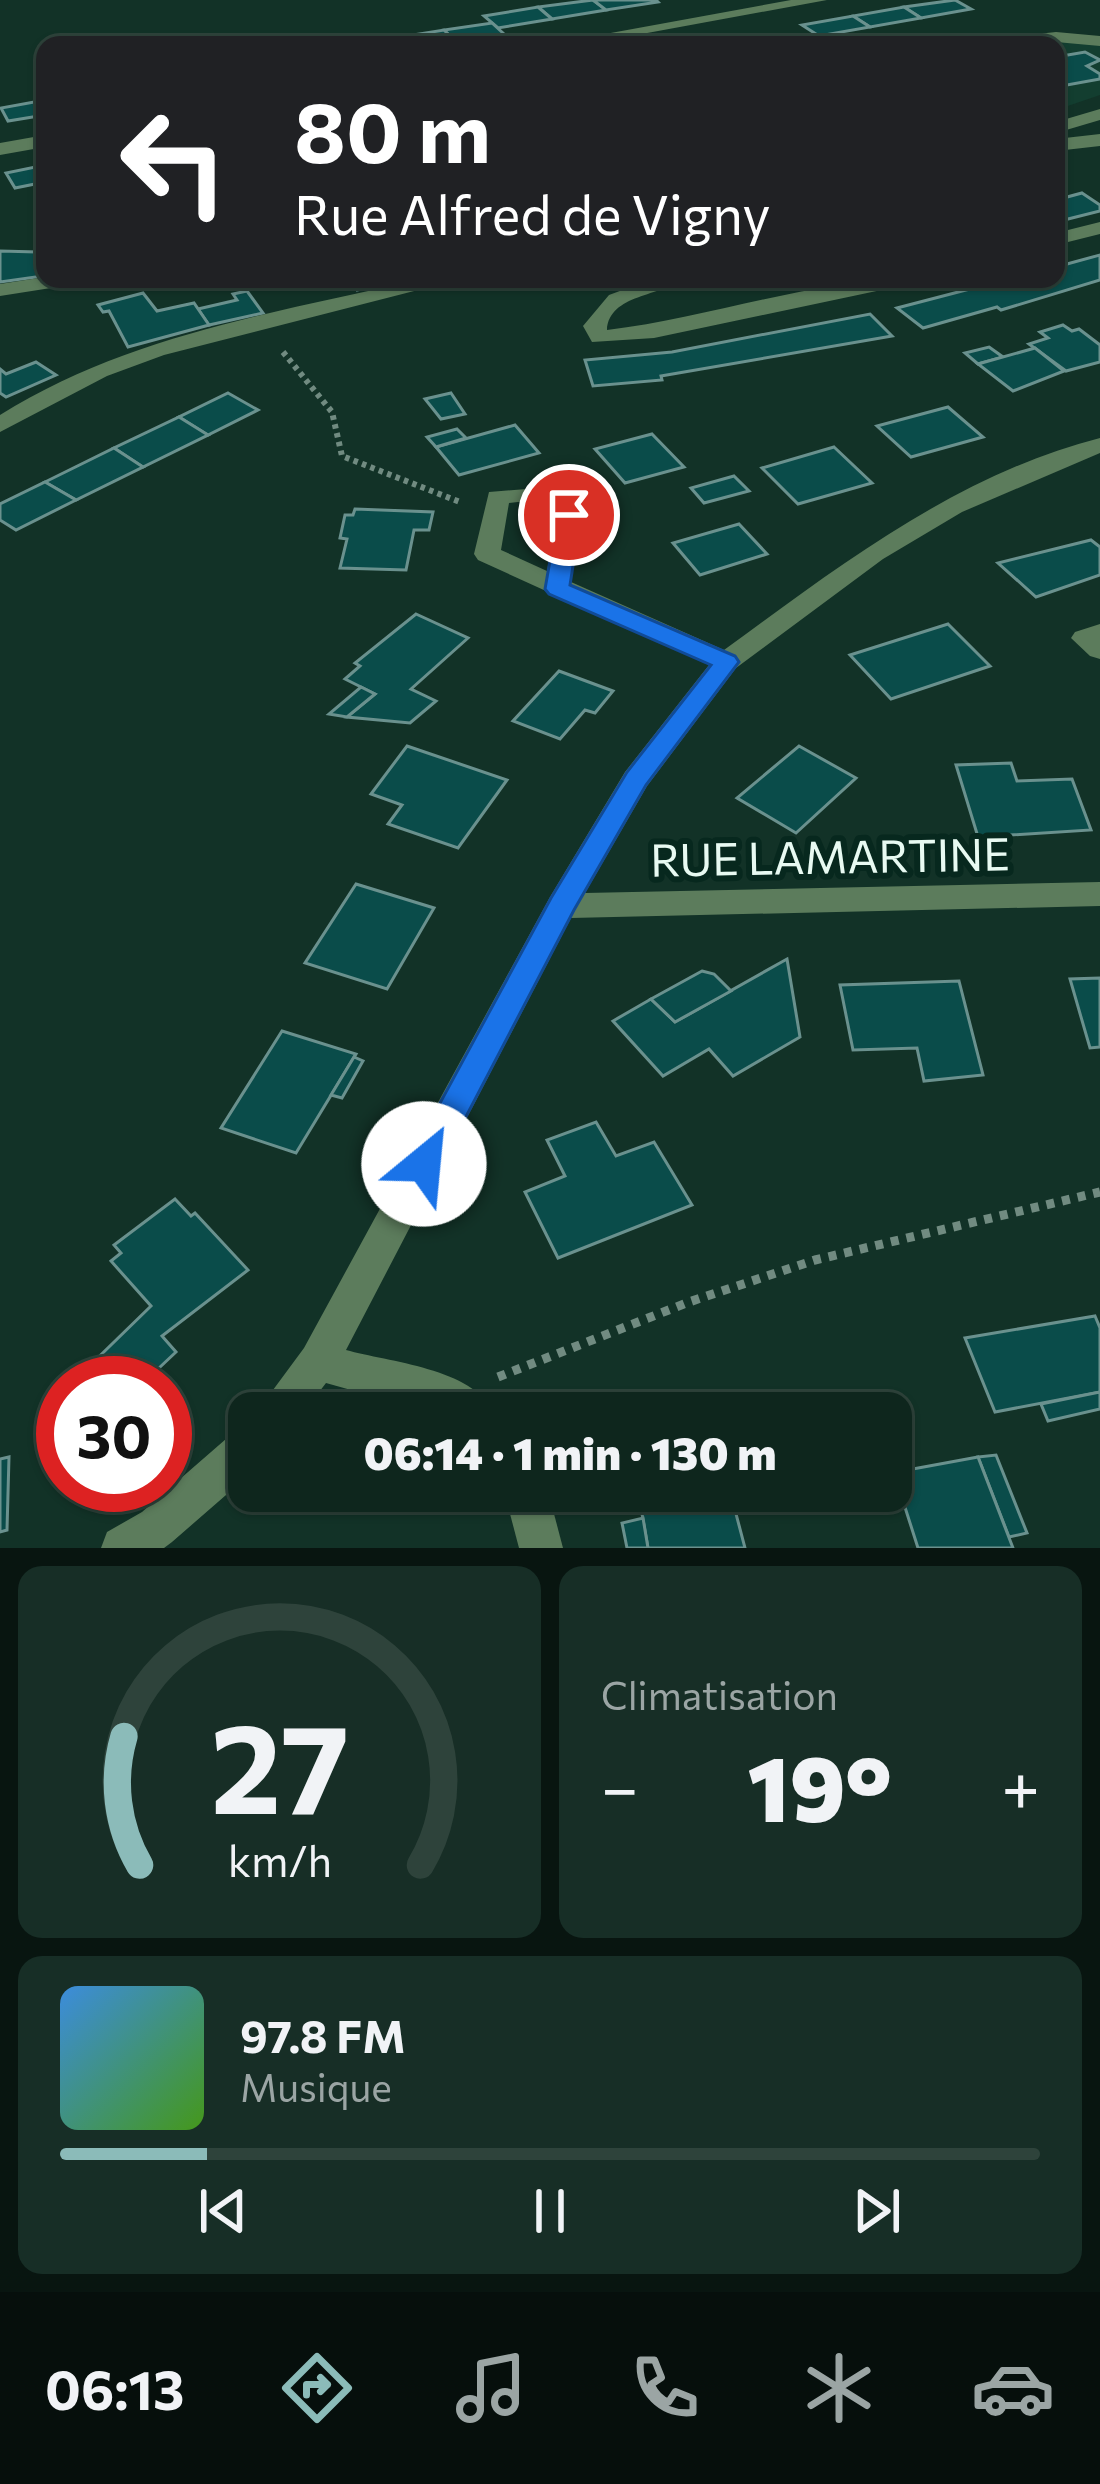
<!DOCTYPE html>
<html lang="fr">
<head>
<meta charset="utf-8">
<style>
	body { margin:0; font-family:Commissioner,sans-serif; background:#172e26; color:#f1f3f6; height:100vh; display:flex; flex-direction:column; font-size:45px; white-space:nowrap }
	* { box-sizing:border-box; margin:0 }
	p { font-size:39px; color:#9ba5a4 }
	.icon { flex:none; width:66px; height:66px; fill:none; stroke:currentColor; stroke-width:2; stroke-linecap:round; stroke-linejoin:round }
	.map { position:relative; height:1548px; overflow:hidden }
	.drawer { display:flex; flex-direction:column; gap:18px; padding:18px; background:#081510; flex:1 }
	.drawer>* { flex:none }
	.hud { position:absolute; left:36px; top:36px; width:1029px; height:252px; border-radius:24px; box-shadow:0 3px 9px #0004,0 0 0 3px #2e433b; background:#202124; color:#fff; overflow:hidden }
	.speed { position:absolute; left:36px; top:1356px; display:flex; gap:24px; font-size:60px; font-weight:700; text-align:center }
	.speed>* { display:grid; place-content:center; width:156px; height:156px; border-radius:50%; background:#0e261d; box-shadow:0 3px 9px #0004,0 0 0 3px #2e433b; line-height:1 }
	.speed .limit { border:18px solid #d22; background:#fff; color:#111 }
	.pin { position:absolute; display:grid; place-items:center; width:102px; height:102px; color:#fff; margin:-51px; border:6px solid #fff; border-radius:50%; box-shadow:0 3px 12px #0007 }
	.me { position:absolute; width:132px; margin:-66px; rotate:28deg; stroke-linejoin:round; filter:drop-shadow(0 0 9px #0008) }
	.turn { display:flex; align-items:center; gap:42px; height:252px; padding:0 60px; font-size:54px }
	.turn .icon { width:156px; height:156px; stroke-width:2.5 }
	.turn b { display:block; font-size:84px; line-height:102px }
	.big { font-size:90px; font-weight:800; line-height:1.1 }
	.drawer .widget { flex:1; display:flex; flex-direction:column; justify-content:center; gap:18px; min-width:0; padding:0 42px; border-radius:24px; background:#172e26 }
	.drawer .dial { align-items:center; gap:0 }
	.dial svg { height:312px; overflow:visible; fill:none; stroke:#2e433b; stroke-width:7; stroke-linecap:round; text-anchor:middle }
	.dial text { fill:#f1f3f6; stroke:none }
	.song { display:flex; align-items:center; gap:36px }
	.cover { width:144px; height:144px; border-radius:18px; background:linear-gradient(135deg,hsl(210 70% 55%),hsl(100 70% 35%)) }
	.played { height:12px; border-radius:6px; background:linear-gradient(90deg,#8bbbb9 15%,#2e433b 15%) }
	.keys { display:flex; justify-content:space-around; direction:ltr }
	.heat { display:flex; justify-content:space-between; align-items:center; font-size:66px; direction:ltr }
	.drawer .tiles { flex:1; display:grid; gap:18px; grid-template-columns:1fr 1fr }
	.widget:last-child { grid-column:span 2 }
	.trip { position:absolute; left:228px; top:1392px; width:684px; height:120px; border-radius:24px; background:#0e261d; box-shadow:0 3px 9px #0004,0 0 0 3px #2e433b; font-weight:800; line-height:120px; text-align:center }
	.tab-bar { display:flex; height:192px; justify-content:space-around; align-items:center; background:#060f0c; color:#9ba5a4 }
	.tab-bar .icon { width:84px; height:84px }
	.tab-bar .current { color:#8bbbb9 }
	.tab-bar b { font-size:54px; color:#f1f3f6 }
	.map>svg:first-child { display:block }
</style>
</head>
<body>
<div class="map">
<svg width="1100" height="1548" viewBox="0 0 1100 1548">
	<rect width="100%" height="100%" fill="#123227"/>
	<path fill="#133e30" d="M1081,40L1100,46V95L1056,110V45H1044Z"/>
	<g fill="#0a4c4a" stroke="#6a918e" stroke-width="3">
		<path d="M593,0L606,10L552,19L538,7Z"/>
		<path d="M593,0H656L658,2L606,10Z"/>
		<path d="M955,0L971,9L921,18L904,7Z"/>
		<path d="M538,7L552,19L498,28L484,16Z"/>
		<path d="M904,7L921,18L870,27L853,16Z"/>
		<path d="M853,16L870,27L819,36L802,25Z"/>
		<path d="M492,23L504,34L456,42L444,30Z"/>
		<path d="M444,30L456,42L401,45L394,38Z"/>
		<path d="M1085,52L1100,60L1087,66L1100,74V79L1056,87V57Z"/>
		<path d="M45,100V115L8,121L1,108Z"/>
		<path d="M45,165V182L15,188L6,173Z"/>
		<path d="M1082,193L1100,205V211L1056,222V200Z"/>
		<path d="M0,251L37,252L43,276L0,282Z"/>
		<path d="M1100,255V280L1001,310L997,307L923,328L897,308L1008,279H1056V267Z"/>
		<path d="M347,279H403L357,290Z"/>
		<path d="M247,291L263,313L209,325L198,309L237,300L233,294Z"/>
		<path d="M143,293L157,311L194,303L209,325L128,347L109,311L103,312L98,305Z"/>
		<path d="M870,314L892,336L661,376L662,380L593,386L585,360L672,352Z"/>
		<path d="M1063,325L1072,331L1079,329L1100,345V362L1066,371L1029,344L1048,338L1040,332Z"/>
		<path d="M989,347L1003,357L978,364L965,353Z"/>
		<path d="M1035,348L1064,371L1013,391L978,364Z"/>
		<path d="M36,362L56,375L6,397L0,393V369L6,374Z"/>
		<path d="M228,393L258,410L208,435L179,417Z"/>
		<path d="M451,393L465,414L441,419L425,399Z"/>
		<path d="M948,407L983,437L911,457L877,426Z"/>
		<path d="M179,417L208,435L143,467L114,448Z"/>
		<path d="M515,425L539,453L459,475L436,447Z"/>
		<path d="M457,429L466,438L436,447L427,437Z"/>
		<path d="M652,434L684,467L625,483L595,449Z"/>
		<path d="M834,447L872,483L798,504L762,468Z"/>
		<path d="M114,448L143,467L76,500L45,482Z"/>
		<path d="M734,476L749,491L704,503L691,488Z"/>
		<path d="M45,482L76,500L16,530L0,520V504Z"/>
		<path d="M355,509L433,512L429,530H414L406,570L340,568L347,539L340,538L345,515H353Z"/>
		<path d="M739,524L767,554L700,575L673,543Z"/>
		<path d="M1091,540L1100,547V575L1036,597L998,563Z"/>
		<path d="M416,614L468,638L411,689L436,701L410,723L347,717L375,694L345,679L360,666L355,663Z"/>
		<path d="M948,624L990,666L891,699L850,655Z"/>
		<path d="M559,671L613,691L595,713L585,710L560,739L513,721Z"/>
		<path d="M361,687L375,694L347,717L329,714Z"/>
		<path d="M407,746L507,780L458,848L388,824L402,805L371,794Z"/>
		<path d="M799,746L856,778L796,833L737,798Z"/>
		<path d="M1011,763L1017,781L1072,779L1091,830L978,837L956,765Z"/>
		<path d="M356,884L434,908L387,989L305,963Z"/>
		<path d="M787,959L800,1037L733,1076L709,1049L663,1076L613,1021L651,999L675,1022Z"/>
		<path d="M702,971L714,974L731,991L675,1022L651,999Z"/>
		<path d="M1100,978V1047L1090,1048L1070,979Z"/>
		<path d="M959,981L983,1075L924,1081L917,1048L853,1050L840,985Z"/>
		<path d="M282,1031L356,1054L296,1153L221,1128Z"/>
		<path d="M354,1057L363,1061L342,1098L331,1095Z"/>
		<path d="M596,1122L616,1156L654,1142L692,1205L558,1258L525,1192L565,1176L547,1140Z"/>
		<path d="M175,1199L191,1216L195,1213L248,1270L162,1336L176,1352L143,1383H72L151,1306L111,1261L121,1253L114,1245Z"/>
		<path d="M1095,1316L1100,1328V1392L995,1412L965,1338Z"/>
		<path d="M1100,1392V1409L1048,1421L1041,1404Z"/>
		<path d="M996,1455L1027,1533L1009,1537L978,1457Z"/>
		<path d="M9,1457L7,1530L0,1532V1459Z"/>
		<path d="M978,1457L1013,1548H918L903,1501L877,1506L872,1491H891V1473Z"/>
		<path d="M638,1491H730L745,1548H648Z"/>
		<path d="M643,1518L648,1548H627L622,1523Z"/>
	</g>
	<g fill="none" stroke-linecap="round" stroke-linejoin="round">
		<path stroke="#718b81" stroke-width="6" stroke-dasharray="4.5 4.5" stroke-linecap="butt" d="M283,352L332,412L342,456L460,502"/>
		<path stroke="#718b81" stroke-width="9" stroke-dasharray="8 8" stroke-linecap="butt" d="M498,1377L689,1302L815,1260L1100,1192"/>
		<g fill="#5c7c5c" fill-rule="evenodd">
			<path d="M791,0H827L582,45H545Z"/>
			<path d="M1056,32L1100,36V46L1056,42L974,45L982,40Z"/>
			<path d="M1100,109V120L1056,133V122Z"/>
			<path d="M1100,134V146L1056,151V139Z"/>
			<path d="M45,135V147L0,155V143Z"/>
			<path d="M1100,222V234L1056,245V233Z"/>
			<path d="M45,277L80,279L70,285L0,296V284Z"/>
			<path d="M423,279H461L164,355L107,376L0,432V415C128,335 278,312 423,279Z"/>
			<path d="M652,279H684C662,296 609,294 607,330C710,318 812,279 915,279L905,285L654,338L592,342L583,326L609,295Z"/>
			<path d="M1100,438V453L962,512L883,559L736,668L647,786L585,893L1100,882V906L571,918L346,1350C388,1362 474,1368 493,1413H433L326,1383L303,1413H256L304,1348L550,897L625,772L709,665L478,560L474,554L489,492L551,487L582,515L571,582L724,650C839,566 958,474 1100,438ZM536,500L556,517L547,571L501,550L509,503Z"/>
			<path d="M1100,624V659L1090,656L1071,638L1075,632Z"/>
			<path d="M249,1426V1475L172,1542L164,1548H101L107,1532L142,1512L234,1432Z"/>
			<path d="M504,1491H548L563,1548H519Z"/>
		</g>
	</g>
	<path fill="#1a73e8" stroke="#114b97" stroke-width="3" d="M569,508L581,515L570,585L735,656L739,662L646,785L574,910L436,1174L424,1179L412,1174L407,1164L551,898L627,772L711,665L549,594L545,589L558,515Z"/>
	<g text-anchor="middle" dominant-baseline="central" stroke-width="12" stroke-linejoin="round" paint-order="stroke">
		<g font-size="45" fill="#e8faf2" stroke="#07281e">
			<text transform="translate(830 855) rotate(-1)">RUE LAMARTINE</text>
		</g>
	</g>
</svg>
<div class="speed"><div class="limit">30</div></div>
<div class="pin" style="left:569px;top:515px;background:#d93025"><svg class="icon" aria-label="arrive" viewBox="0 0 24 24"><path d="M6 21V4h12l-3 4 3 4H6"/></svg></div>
<svg class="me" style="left:424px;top:1164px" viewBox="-20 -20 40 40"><circle r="19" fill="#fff"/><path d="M0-13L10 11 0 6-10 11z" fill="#1a73e8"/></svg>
<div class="trip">06:14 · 1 min · 130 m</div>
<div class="hud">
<div class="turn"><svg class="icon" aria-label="left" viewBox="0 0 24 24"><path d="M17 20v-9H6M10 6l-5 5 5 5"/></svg><div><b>80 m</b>Rue Alfred de Vigny</div></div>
</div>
</div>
<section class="drawer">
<div class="tiles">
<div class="widget dial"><svg viewBox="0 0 100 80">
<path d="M14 69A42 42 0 1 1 86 69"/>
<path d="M14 69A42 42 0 0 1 10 36" stroke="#8bbbb9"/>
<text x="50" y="56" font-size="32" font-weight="700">27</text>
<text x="50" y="72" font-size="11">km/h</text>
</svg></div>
<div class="widget"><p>Climatisation</p>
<div class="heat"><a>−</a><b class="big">19°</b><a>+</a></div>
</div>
<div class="widget">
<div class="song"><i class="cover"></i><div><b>97.8 FM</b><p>Musique</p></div></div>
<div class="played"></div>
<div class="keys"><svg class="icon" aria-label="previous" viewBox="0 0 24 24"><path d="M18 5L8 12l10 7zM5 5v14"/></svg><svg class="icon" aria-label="pause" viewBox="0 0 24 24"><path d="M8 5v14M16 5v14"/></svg><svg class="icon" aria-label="next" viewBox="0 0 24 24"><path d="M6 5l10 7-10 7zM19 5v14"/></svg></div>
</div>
</div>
</section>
<nav class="tab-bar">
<b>06:13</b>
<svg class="icon current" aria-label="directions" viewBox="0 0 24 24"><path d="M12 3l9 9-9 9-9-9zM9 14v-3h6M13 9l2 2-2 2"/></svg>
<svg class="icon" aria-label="music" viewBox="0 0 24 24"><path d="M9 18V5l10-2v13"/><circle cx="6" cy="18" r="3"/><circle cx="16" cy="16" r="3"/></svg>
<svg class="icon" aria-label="phone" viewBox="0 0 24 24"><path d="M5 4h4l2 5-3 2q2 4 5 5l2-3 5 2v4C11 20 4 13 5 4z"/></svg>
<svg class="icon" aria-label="climate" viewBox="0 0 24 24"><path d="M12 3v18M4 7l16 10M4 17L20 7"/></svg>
<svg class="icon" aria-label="car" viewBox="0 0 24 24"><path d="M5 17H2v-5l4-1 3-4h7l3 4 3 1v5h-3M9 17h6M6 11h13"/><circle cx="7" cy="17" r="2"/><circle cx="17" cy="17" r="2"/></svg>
</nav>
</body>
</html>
